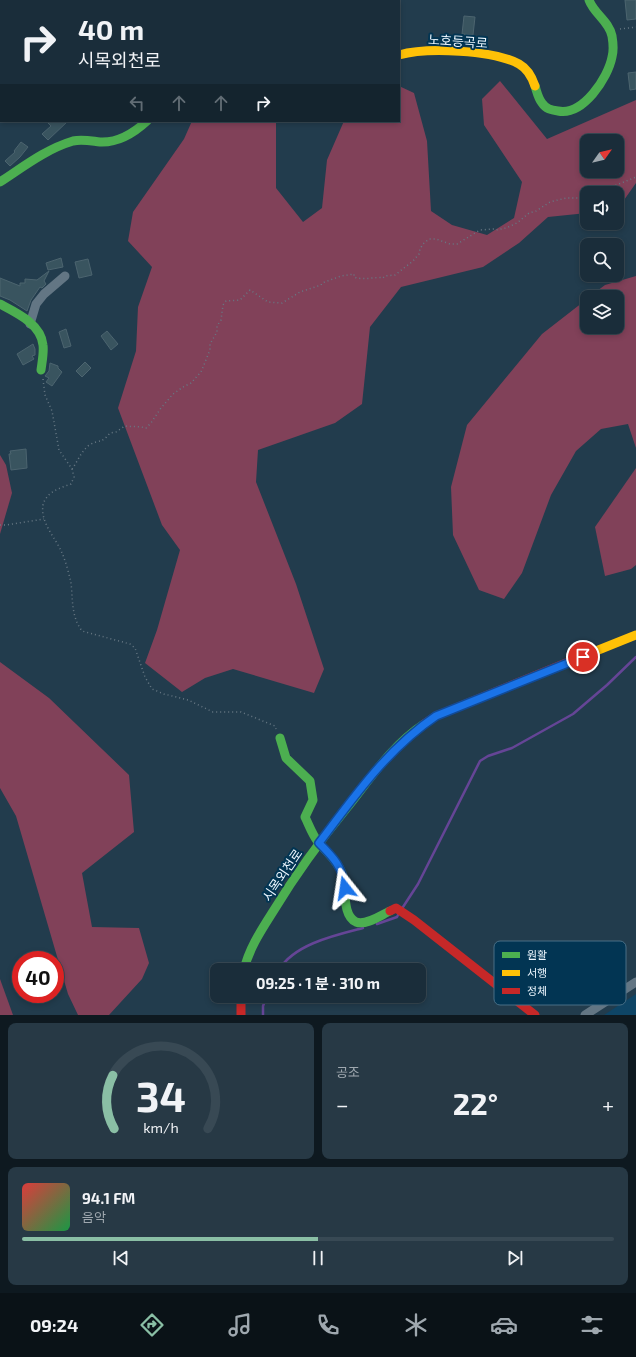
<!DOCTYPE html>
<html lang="ko">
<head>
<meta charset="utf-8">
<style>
	body { margin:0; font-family:"Exo 2","Noto Sans KR",sans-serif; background:#273945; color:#f1f3f6; height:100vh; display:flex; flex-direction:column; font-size:15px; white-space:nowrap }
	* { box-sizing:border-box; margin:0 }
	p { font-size:13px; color:#9fa8af }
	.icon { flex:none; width:22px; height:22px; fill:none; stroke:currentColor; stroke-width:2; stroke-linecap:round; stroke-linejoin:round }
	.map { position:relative; height:1015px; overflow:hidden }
	.side { display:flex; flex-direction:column; gap:8px; padding:8px; background:#0e1920; flex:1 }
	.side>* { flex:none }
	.guide { position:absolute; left:0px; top:0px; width:400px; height:122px; box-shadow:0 2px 6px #0003,0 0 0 1px #384954; background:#1a2d3a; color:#f1f3f6; overflow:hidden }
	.needle { width:26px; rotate:56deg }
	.tools { position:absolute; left:580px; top:134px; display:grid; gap:8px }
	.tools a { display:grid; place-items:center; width:44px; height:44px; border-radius:8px; background:#1a2d3a; box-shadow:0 2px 6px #0003,0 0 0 1px #384954; font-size:20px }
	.speed { position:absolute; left:12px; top:951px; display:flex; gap:8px; font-size:20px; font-weight:700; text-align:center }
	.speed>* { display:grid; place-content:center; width:52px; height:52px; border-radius:50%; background:#1a2d3a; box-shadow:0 2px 6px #0003,0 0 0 1px #384954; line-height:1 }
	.speed .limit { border:6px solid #d22; background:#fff; color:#111 }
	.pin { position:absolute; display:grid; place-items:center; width:34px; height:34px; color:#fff; margin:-17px; border:2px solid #fff; border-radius:50%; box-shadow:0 1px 4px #0007 }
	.me { position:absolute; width:44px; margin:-22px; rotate:345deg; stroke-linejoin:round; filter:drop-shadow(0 0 3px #0008) }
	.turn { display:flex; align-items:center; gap:14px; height:84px; padding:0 12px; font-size:18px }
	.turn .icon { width:52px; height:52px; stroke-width:2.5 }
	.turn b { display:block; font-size:28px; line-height:34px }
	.lanes { display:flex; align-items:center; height:38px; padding:0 12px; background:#0003; justify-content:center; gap:20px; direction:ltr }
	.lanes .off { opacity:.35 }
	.big { font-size:30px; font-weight:700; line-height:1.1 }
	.side .widget { flex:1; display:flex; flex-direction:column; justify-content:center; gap:6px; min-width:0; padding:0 14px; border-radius:8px; background:#273945 }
	.side .dial { align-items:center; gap:0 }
	.dial svg { height:104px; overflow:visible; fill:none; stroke:#384954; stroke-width:7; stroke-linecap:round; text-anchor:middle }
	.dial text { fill:#f1f3f6; stroke:none }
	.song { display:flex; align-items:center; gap:12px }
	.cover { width:48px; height:48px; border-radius:6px; background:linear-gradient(135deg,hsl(0 70% 55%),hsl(140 70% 35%)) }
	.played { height:4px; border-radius:2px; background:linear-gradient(90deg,#8abfa5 50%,#384954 50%) }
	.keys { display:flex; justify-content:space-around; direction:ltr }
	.heat { display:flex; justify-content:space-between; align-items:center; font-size:22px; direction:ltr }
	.side .tiles { flex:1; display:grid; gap:8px; grid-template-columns:1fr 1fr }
	.widget:last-child { grid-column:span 2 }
	.trip { position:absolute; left:210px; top:963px; width:216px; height:40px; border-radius:8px; background:#1a2d3a; box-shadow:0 2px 6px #0003,0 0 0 1px #384954; font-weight:700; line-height:40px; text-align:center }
	.menu { display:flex; height:64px; justify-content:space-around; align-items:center; background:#0a1217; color:#9fa8af }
	.menu .icon { width:28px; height:28px }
	.menu .selected { color:#8abfa5 }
	.menu b { font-size:18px; color:#f1f3f6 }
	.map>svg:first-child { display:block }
</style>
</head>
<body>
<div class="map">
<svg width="636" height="1015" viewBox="0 0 636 1015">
	<rect width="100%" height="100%" fill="#223c4d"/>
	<path fill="#0e4566" d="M636,994V1015H604Z"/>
	<g fill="#814159" fill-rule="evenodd">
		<path d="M500,81L547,139L636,100V183L617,210V193H587V213L548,217L519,243L483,267L401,287L370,327L362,404L335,423L258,450L256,482L296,584L324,669L314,693L233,669L205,678L182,692L145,663L157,630L180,550L162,525L118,408L136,351L138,307L152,267L128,241L133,212L184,139L192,121H276V188L303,222L322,208L327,160L344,121H399V86L414,93L427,141L431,211L452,225L487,235L514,218L522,182L484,125L482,99ZM587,141H617V171H587Z"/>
		<path d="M636,276V448L628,424L601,429L576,451L551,495L522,573L504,599L479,590L453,535L451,487L467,425L542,334L587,299V327H617V297H589L605,285Z"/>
		<path d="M0,455L6,465L12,493L0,534Z"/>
		<path d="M636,468V565L631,569L605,576L595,527Z"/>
		<path d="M0,662L49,698L129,775L134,832L82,873L92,927L139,928L149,963L142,979L109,1015H78L68,994L16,816L0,788Z"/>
		<path d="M0,979L13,1015H0Z"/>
	</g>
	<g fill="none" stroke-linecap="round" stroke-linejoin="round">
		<g stroke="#654596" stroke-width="2.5">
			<path d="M403,907L418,884L480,761L488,756L512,748L573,714L607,685L636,657"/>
			<path d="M377,924L397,917L398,915"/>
			<path d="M279,970C294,944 336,935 363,928"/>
			<path d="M263,1015V1006L267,996"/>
		</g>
	</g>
	<g fill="#39545f" stroke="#4c646f">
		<path d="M625,0H636V19L627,20Z"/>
		<path d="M464,16L475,17L473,35L462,34Z"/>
		<path d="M636,72V89L630,90L628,73Z"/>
		<path d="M46,121H68L48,140L42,134L51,126Z"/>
		<path d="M21,142L28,147L20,157L10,166L5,161L15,152L14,151Z"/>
		<path d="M61,258L63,267L48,270L46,263Z"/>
		<path d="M88,259L92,275L79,278L75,262Z"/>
		<path d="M49,271L44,281L46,284L42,288L40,287L31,300L27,311L10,300L0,296V278L20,286V283H25V279L37,280Z"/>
		<path d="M66,329L71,346L64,348L59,332Z"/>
		<path d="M107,331L118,344L111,350L101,336Z"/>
		<path d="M33,344L35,349V355L32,356L34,359L23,365L17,354Z"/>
		<path d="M85,362L91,368L82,377L76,371Z"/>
		<path d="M50,363L58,366V368L62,372L52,386L46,382L49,378L45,376L49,371Z"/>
		<path d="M26,449L27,468L11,470L9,454H11L10,451Z"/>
	</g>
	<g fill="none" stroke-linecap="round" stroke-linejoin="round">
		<g stroke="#677884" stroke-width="1.5" stroke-dasharray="1 3" stroke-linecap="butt">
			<path d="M620,29L636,27"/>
			<path d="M597,193L636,177"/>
			<path d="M43,379L45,395L52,411L59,450L72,469L74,477L71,484C60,488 46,492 43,505C40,523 56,538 62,553C66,562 69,574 71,583C73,600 71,616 82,631L130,644L135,648L145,677L152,689L164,694L188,700L213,712H241L275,726L276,729"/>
			<path d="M72,469C78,461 82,449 91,444C101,439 101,444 110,433L116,432L125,426C132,427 139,426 146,428L151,423L161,408L173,394L183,387L191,383L201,372L210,350V344L217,332V326L221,320L223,305L226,301L240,300L250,290L268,302L282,303L300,292L321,285L322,283L341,276L354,274V277C364,281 377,276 383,278L385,276L395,275L413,261L419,254L420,249L423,244L429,239H436L450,244H457L480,230L493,229L496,230L506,228L517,223L529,213L536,211L550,202L566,198H587"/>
			<path d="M0,525H6L44,519"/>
		</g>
		<g stroke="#637684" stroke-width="9">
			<path d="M214,1L215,0"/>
			<path d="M30,324L36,304L44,294L65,276"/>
			<path d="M585,1015L636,982"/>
		</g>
		<g stroke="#4caf50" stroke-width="9">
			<path d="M535,86C537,92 538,98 542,103C546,109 551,110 558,111C583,116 608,78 612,57C614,50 613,42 612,36C609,21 594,14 589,0"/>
			<path d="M0,182C23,167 46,149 73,141C82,139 91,141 100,142C119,143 134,133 147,121"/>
			<path d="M0,304C17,313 41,324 43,345C44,353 42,362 41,370"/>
			<path d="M280,738L286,758L310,781L313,800L305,817C309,825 312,834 318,842C326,852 337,860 342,873C347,886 341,915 356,922C366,926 381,915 390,911"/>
			<path d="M244,970C249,948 262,929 274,910C296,874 320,841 346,809C370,779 392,745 424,724"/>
		</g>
		<g stroke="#ffc107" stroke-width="9">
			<path d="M399,55C427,47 493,50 519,64C528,69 532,77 535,86"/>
			<path d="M576,659L636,635"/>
		</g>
		<g stroke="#c62828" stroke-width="9">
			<path d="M424,724L436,716L576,659"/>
			<path d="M390,911L396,908L414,920L535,1015"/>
			<path d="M241,996V1015"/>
		</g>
	</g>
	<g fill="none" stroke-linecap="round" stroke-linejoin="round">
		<defs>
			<path id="route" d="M345,888C343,867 333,857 319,843C354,797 387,749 436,716L583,657"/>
		</defs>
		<use href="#route" stroke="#114b97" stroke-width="10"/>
		<use href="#route" stroke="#1a73e8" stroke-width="7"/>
	</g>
	<g text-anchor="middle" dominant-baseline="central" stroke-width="4" stroke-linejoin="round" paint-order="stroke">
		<g font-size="13" fill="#ecf6fe" stroke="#023553">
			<text transform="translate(458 41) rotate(4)">노호등곡로</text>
			<text transform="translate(282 875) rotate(-56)">시목외천로</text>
		</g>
	</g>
	<rect x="494" y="941" width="132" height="64" rx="6" fill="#023553" stroke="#486f86" stroke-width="1"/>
	<rect x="502" y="952" width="18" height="6" fill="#4caf50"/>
	<rect x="502" y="970" width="18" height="6" fill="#ffc107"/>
	<rect x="502" y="988" width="18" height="6" fill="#c62828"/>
	<g font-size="11" fill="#ecf6fe">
		<text x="527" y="959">원활</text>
		<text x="527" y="977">서행</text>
		<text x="527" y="995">정체</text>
	</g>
</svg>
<div class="tools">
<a><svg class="needle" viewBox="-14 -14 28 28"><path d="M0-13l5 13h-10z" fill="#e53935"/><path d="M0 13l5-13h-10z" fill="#9fa8af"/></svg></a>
<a><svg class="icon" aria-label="sound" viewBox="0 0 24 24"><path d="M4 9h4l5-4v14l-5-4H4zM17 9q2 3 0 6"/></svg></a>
<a><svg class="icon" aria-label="search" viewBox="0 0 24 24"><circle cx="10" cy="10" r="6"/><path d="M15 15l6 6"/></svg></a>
<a><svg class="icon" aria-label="layers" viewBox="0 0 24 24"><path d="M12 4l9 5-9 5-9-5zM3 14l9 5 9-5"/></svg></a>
</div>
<div class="speed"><div class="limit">40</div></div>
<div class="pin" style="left:583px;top:657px;background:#d93025"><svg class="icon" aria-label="arrive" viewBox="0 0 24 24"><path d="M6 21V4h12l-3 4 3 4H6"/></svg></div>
<svg class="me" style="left:345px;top:888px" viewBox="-20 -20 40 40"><path d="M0-17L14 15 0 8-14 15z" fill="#1a73e8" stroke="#fff" stroke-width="4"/></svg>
<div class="trip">09:25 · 1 분 · 310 m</div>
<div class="guide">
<div class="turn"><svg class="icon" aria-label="right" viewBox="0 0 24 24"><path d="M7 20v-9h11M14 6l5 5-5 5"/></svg><div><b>40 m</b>시목외천로</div></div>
<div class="lanes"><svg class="icon off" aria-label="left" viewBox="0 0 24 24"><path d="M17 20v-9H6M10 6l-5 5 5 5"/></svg><svg class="icon off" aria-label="ahead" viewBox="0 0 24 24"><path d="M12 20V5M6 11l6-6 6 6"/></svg><svg class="icon off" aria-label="ahead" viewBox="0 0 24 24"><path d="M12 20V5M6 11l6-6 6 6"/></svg><svg class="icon" aria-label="right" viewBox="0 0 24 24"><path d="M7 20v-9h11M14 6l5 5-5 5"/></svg></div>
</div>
</div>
<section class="side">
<div class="tiles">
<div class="widget dial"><svg viewBox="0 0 100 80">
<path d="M14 69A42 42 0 1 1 86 69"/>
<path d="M14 69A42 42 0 0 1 13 28" stroke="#8abfa5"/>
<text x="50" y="56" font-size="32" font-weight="700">34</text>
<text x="50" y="72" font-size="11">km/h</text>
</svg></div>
<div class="widget"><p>공조</p>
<div class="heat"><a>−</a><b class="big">22°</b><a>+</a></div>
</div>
<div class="widget">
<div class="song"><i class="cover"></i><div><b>94.1 FM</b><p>음악</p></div></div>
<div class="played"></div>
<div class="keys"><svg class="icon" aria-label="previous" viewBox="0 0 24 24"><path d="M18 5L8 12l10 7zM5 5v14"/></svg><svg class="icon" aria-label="pause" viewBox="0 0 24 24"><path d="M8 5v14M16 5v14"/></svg><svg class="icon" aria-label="next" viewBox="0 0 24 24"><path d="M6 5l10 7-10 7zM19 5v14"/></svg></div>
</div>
</div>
</section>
<nav class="menu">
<b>09:24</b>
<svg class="icon selected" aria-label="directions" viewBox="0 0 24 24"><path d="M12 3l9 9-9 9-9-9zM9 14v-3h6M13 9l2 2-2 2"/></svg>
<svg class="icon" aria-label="music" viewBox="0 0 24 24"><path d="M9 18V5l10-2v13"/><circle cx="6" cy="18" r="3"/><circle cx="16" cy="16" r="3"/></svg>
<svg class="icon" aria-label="phone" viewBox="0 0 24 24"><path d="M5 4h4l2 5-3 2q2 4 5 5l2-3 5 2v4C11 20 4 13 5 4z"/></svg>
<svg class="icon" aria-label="climate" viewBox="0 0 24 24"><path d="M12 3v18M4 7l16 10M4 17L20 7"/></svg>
<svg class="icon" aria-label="car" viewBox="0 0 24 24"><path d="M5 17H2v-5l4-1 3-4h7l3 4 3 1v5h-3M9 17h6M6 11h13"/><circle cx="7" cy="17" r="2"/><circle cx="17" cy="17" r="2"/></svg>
<svg class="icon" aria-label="filters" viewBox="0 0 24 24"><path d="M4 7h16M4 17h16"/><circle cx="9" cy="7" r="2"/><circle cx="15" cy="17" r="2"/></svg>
</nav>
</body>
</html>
